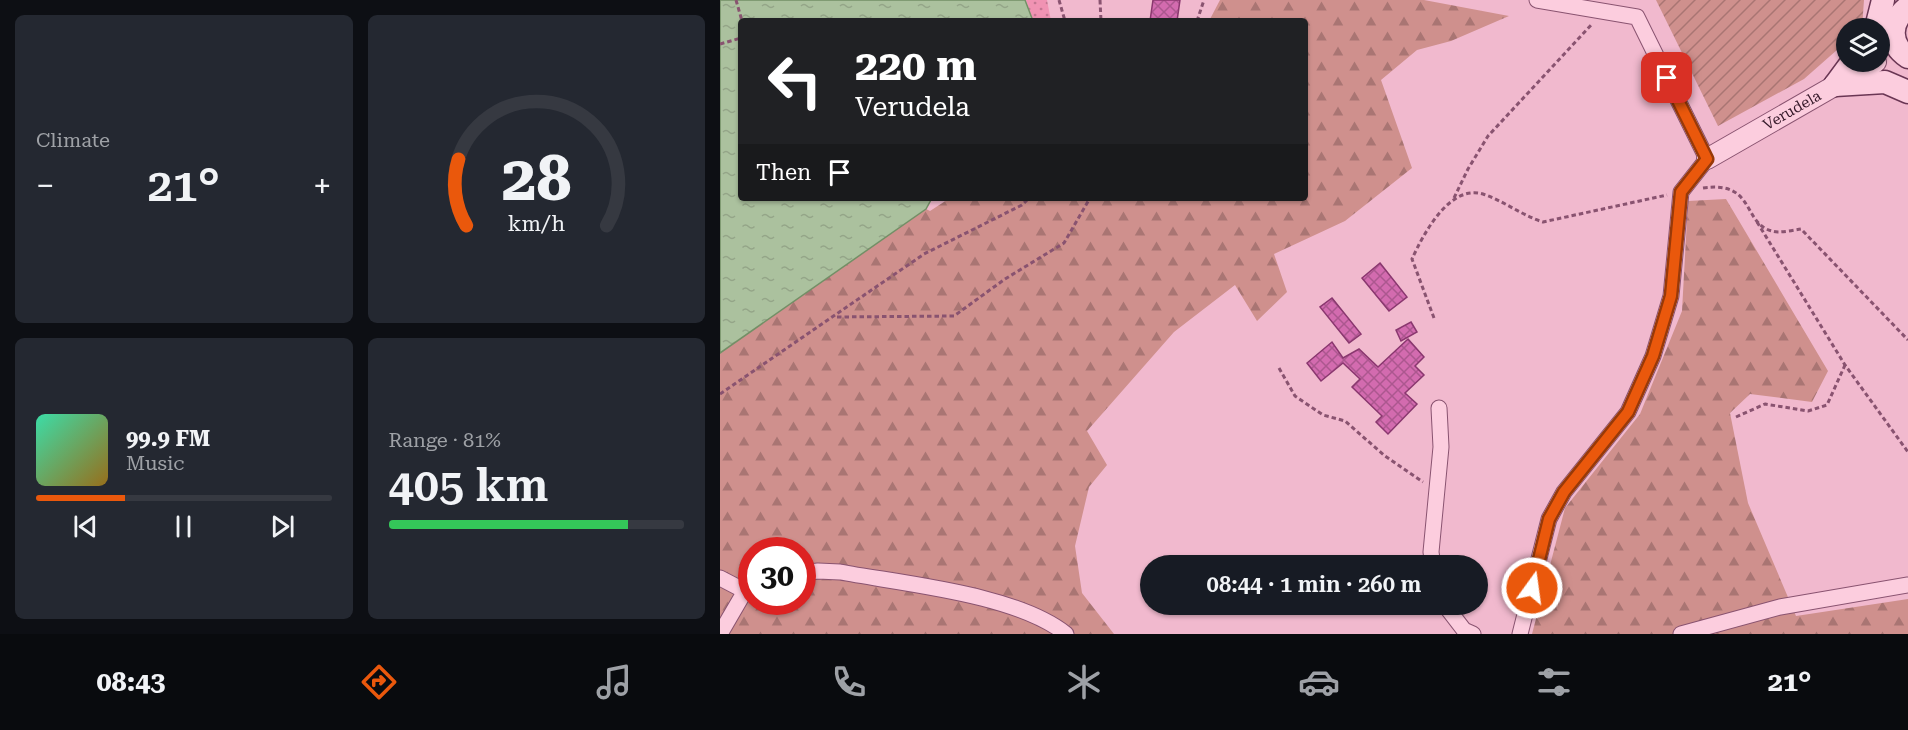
<!DOCTYPE html>
<html lang="en">
<head>
<meta charset="utf-8">
<style>
	body { margin:0; font-family:"Roboto Serif",serif; background:#242831; color:#f1f3f6; height:100vh; display:flex; flex-direction:column; font-size:22px; white-space:nowrap }
	* { box-sizing:border-box; margin:0 }
	p { font-size:20px; color:#9ea1a6 }
	.icon { flex:none; width:33px; height:33px; fill:none; stroke:currentColor; stroke-width:2; stroke-linecap:round; stroke-linejoin:round }
	.map { position:relative; flex:1; overflow:hidden }
	.side { display:flex; flex-direction:column; gap:15px; padding:15px; background:#0d0f14; width:720px }
	.side>* { flex:none }
	.banner { position:absolute; left:18px; top:18px; width:570px; height:183px; border-radius:6px; box-shadow:0 2px 4px #0004; background:#202124; color:#fff; overflow:hidden }
	.tools { position:absolute; left:1116px; top:18px; display:grid; gap:12px }
	.tools a { display:grid; place-items:center; width:54px; height:54px; border-radius:50%; background:#171b24; box-shadow:0 2px 4px #0004; font-size:30px }
	.speed { position:absolute; left:18px; top:537px; display:flex; gap:12px; font-size:30px; font-weight:700; text-align:center }
	.speed>* { display:grid; place-content:center; width:78px; height:78px; border-radius:50%; background:#171b24; box-shadow:0 2px 4px #0004; line-height:1 }
	.speed .limit { border:9px solid #d22; background:#fff; color:#111 }
	.pin { position:absolute; display:grid; place-items:center; width:51px; height:51px; color:#fff; margin:-26px; border-radius:12px; box-shadow:0 3px 9px #0006 }
	.me { position:absolute; width:66px; margin:-33px; rotate:14deg; stroke-linejoin:round; filter:drop-shadow(0 0 4px #0008) }
	.turn { display:flex; align-items:center; gap:21px; height:126px; padding:0 18px; font-size:27px }
	.turn .icon { width:78px; height:78px; stroke-width:2.5 }
	.turn b { display:block; font-size:42px; line-height:51px }
	.then { display:flex; align-items:center; height:57px; padding:0 18px; background:#0003; gap:12px; font-size:22px }
	.big { font-size:45px; font-weight:600; line-height:1.1 }
	.side .card { flex:1; display:flex; flex-direction:column; justify-content:center; gap:9px; min-width:0; padding:0 21px; border-radius:9px; background:#242831 }
	.side .dial { align-items:center; gap:0 }
	.dial svg { height:156px; overflow:visible; fill:none; stroke:#363941; stroke-width:7; stroke-linecap:round; text-anchor:middle }
	.dial text { fill:#f1f3f6; stroke:none }
	.song { display:flex; align-items:center; gap:18px }
	.cover { width:72px; height:72px; border-radius:9px; background:linear-gradient(135deg,hsl(160 70% 55%),hsl(40 70% 35%)) }
	.played { height:6px; border-radius:3px; background:linear-gradient(90deg,#ea580c 30%,#363941 30%) }
	.keys { display:flex; justify-content:space-around; direction:ltr }
	.heat { display:flex; justify-content:space-between; align-items:center; font-size:33px; direction:ltr }
	.charge { height:9px; border-radius:4px; background:linear-gradient(90deg,#34c759 81%,#363941 0) }
	.side .tiles { flex:1; display:grid; gap:15px; grid-template-columns:repeat(2,1fr) }
	.trip { position:absolute; left:420px; top:555px; width:348px; height:60px; border-radius:30px; background:#171b24; box-shadow:0 2px 4px #0004; font-weight:600; line-height:60px; text-align:center }
	.tabs { display:flex; height:96px; justify-content:space-around; align-items:center; background:#090b0e; color:#9ea1a6 }
	.tabs .icon { width:42px; height:42px }
	.tabs .current { color:#ea580c }
	.tabs b { font-size:27px; color:#f1f3f6 }
	main { display:flex; flex:1; min-height:0 }
	.map>svg:first-child { display:block }
</style>
</head>
<body>
<main>
<section class="side">
<div class="tiles">
<div class="card"><p>Climate</p>
<div class="heat"><a>−</a><b class="big">21°</b><a>+</a></div>
</div>
<div class="card dial"><svg viewBox="0 0 100 80">
<path d="M14 69A42 42 0 1 1 86 69"/>
<path d="M14 69A42 42 0 0 1 10 35" stroke="#ea580c"/>
<text x="50" y="56" font-size="32" font-weight="700">28</text>
<text x="50" y="72" font-size="11">km/h</text>
</svg></div>
<div class="card">
<div class="song"><i class="cover"></i><div><b>99.9 FM</b><p>Music</p></div></div>
<div class="played"></div>
<div class="keys"><svg class="icon" aria-label="previous" viewBox="0 0 24 24"><path d="M18 5L8 12l10 7zM5 5v14"/></svg><svg class="icon" aria-label="pause" viewBox="0 0 24 24"><path d="M8 5v14M16 5v14"/></svg><svg class="icon" aria-label="next" viewBox="0 0 24 24"><path d="M6 5l10 7-10 7zM19 5v14"/></svg></div>
</div>
<div class="card"><p>Range · 81%</p><b class="big">405 km</b><div class="charge"></div></div>
</div>
</section>
<div class="map">
<svg width="1188" height="634" viewBox="0 0 1188 634">
	<defs>
		<pattern id="forest-firs" width="22" height="20" patternUnits="userSpaceOnUse" patternTransform="scale(1.5)"><rect width="22" height="20" fill="#cf908d"/><path d="M5 1l3.5 6h-7zM16 11l3.5 6h-7z" fill="#a97573"/></pattern>
		<pattern id="sand-dots" width="8" height="8" patternUnits="userSpaceOnUse" patternTransform="scale(1.5)"><rect width="8" height="8" fill="#f093b3"/><path d="M2 2h.1M6 6h.1" fill="none" stroke="#c37792" stroke-width="1.8" stroke-linecap="round"/></pattern>
		<pattern id="garden-furrows" width="10" height="10" patternUnits="userSpaceOnUse" patternTransform="scale(1.5)"><rect width="10" height="10" fill="#cf908d"/><path d="M-1 1l2-2M0 10L10 0M9 11l2-2" fill="none" stroke="#a97573"/></pattern>
		<pattern id="water-ripples" width="26" height="14" patternUnits="userSpaceOnUse" patternTransform="scale(1.5)"><rect width="26" height="14" fill="#abc19e"/><path d="M2 4q2-2 4 0t4 0M15 11q2-2 4 0t4 0" fill="none" stroke="#94a588"/></pattern>
		<pattern id="building-cross-hatch" width="8" height="8" patternUnits="userSpaceOnUse" patternTransform="scale(1.5)"><rect width="8" height="8" fill="#d36baf"/><path d="M0 0l8 8M0 8l8-8" fill="none" stroke="#ac578f"/></pattern>
	</defs>
	<rect width="100%" height="100%" fill="#f1b9ce"/>
	<g fill="url(#forest-firs)" fill-rule="evenodd">
		<path d="M500,0H704L789,16L731,41L697,50L661,80L692,168L625,221L554,254L567,292L537,321L515,285L454,332L367,431L387,465L369,487L355,546L362,593L394,634H0V353L206,209L210,211L230,198H585V21H489ZM32,550H82V602H32Z"/>
		<path d="M1006,199L1108,371L1092,402L1030,394L1010,413L1028,503L1076,616L1188,599V634H812L845,508L920,414L962,311L968,201Z"/>
	</g>
	<path fill="url(#sand-dots)" d="M306,0H327L331,21H313Z"/>
	<path fill="url(#garden-furrows)" d="M936,0H1144L1142,28H1126V42L1084,79L998,126Z"/>
	<path fill="url(#water-ripples)" stroke="#738f66" stroke-width="1.5" d="M0,0H305L313,21H21V198H212L206,209L0,353Z"/>
	<g fill="url(#building-cross-hatch)" stroke="#8a376f" stroke-width="1.5">
		<path d="M433,0H460L457,21H430Z"/>
		<path d="M660,263L687,297L669,311L642,278Z"/>
		<path d="M612,298L641,334L629,343L600,307Z"/>
		<path d="M691,322L697,332L681,341L676,330Z"/>
		<path d="M688,339L704,357L695,366L704,375L685,393L697,404L668,434L656,422L662,416L632,387L640,379L623,363L601,381L587,363L612,342L623,358L639,349L658,367Z"/>
	</g>
	<g fill="none" stroke-linecap="round" stroke-linejoin="round">
		<defs>
			<g id="minor">
				<path d="M713,566L711,552L721,447L719,408"/>
				<path d="M82,573L98,571L120,572C184,584 296,594 346,634"/>
				<path d="M0,578L25,591L32,589"/>
				<path d="M724,604L744,630L753,634"/>
				<path d="M0,634L25,591"/>
				<path d="M800,634L829,519L844,492L908,412L933,356L951,296L961,192L987,159L917,17L817,0"/>
				<path d="M961,634L1060,607L1188,585"/>
			</g>
			<g id="tertiary">
				<path id="s1" d="M987,159L1156,62"/>
			</g>
			<g id="secondary">
				<path d="M1188,7C1170,21 1168,44 1188,57"/>
				<path d="M1156,28L1163,0"/>
				<path d="M1115,85L1165,82L1188,92"/>
				<path d="M1115,85L1132,62"/>
			</g>
		</defs>
		<use href="#minor" stroke="#895370" stroke-width="17"/>
		<use href="#tertiary" stroke="#895370" stroke-width="22"/>
		<use href="#secondary" stroke="#6a3654" stroke-width="25"/>
		<g stroke="#895370" stroke-width="3" stroke-dasharray="4.5 3" stroke-linecap="butt">
			<path d="M16,0L22,21"/>
			<path d="M339,0L345,21"/>
			<path d="M380,0L381,21"/>
			<path d="M477,21L484,0"/>
			<path d="M0,44L21,38"/>
			<path d="M983,188C1039,180 1020,229 1058,232C1065,232 1074,230 1081,229L1188,340"/>
			<path d="M734,198L748,169L768,136L872,24"/>
			<path d="M1037,222L1125,365L1188,452"/>
			<path d="M117,317L234,316L285,279L344,243L370,198"/>
			<path d="M714,318L692,259C703,235 729,184 763,194C784,201 801,215 823,222L947,195"/>
			<path d="M559,368L575,396L603,415L625,421L665,456L703,482"/>
			<path d="M0,394L204,254L302,205L309,198"/>
			<path d="M1016,417L1045,404L1088,411L1107,405L1125,365"/>
		</g>
		<use href="#minor" stroke="#fccdde" stroke-width="15"/>
		<use href="#tertiary" stroke="#fccdde" stroke-width="20"/>
		<use href="#secondary" stroke="#fccdde" stroke-width="22"/>
	</g>
	<g fill="none" stroke-linecap="round" stroke-linejoin="round">
		<defs>
			<path id="route" d="M812,588L829,519L844,492L908,412L933,356L951,296L961,192L987,159L947,78"/>
		</defs>
		<use href="#route" stroke="#983908" stroke-width="15"/>
		<use href="#route" stroke="#ea580c" stroke-width="10"/>
	</g>
	<g text-anchor="middle" dominant-baseline="central" stroke-width="6" stroke-linejoin="round" paint-order="stroke">
		<g font-size="15" fill="#36192a" stroke="#f8c9da">
			<text stroke="none"><textPath href="#s1" startOffset="98">Verudela</textPath></text>
		</g>
	</g>
</svg>
<div class="tools">
<a><svg class="icon" aria-label="layers" viewBox="0 0 24 24"><path d="M12 4l9 5-9 5-9-5zM3 14l9 5 9-5"/></svg></a>
</div>
<div class="speed"><div class="limit">30</div></div>
<div class="pin" style="left:947px;top:78px;background:#d93025"><svg class="icon" aria-label="arrive" viewBox="0 0 24 24"><path d="M6 21V4h12l-3 4 3 4H6"/></svg></div>
<svg class="me" style="left:812px;top:588px" viewBox="-20 -20 40 40"><circle r="17" fill="#ea580c" stroke="#fff" stroke-width="3"/><path d="M0-11L8 9 0 5-8 9z" fill="#fff"/></svg>
<div class="trip">08:44 · 1 min · 260 m</div>
<div class="banner">
<div class="turn"><svg class="icon" aria-label="left" viewBox="0 0 24 24"><path d="M17 20v-9H6M10 6l-5 5 5 5"/></svg><div><b>220 m</b>Verudela</div></div>
<div class="then">Then<svg class="icon" aria-label="arrive" viewBox="0 0 24 24"><path d="M6 21V4h12l-3 4 3 4H6"/></svg></div>
</div>
</div>
</main>
<nav class="tabs">
<b>08:43</b>
<svg class="icon current" aria-label="directions" viewBox="0 0 24 24"><path d="M12 3l9 9-9 9-9-9zM9 14v-3h6M13 9l2 2-2 2"/></svg>
<svg class="icon" aria-label="music" viewBox="0 0 24 24"><path d="M9 18V5l10-2v13"/><circle cx="6" cy="18" r="3"/><circle cx="16" cy="16" r="3"/></svg>
<svg class="icon" aria-label="phone" viewBox="0 0 24 24"><path d="M5 4h4l2 5-3 2q2 4 5 5l2-3 5 2v4C11 20 4 13 5 4z"/></svg>
<svg class="icon" aria-label="climate" viewBox="0 0 24 24"><path d="M12 3v18M4 7l16 10M4 17L20 7"/></svg>
<svg class="icon" aria-label="car" viewBox="0 0 24 24"><path d="M5 17H2v-5l4-1 3-4h7l3 4 3 1v5h-3M9 17h6M6 11h13"/><circle cx="7" cy="17" r="2"/><circle cx="17" cy="17" r="2"/></svg>
<svg class="icon" aria-label="filters" viewBox="0 0 24 24"><path d="M4 7h16M4 17h16"/><circle cx="9" cy="7" r="2"/><circle cx="15" cy="17" r="2"/></svg>
<b>21°</b>
</nav>
</body>
</html>
